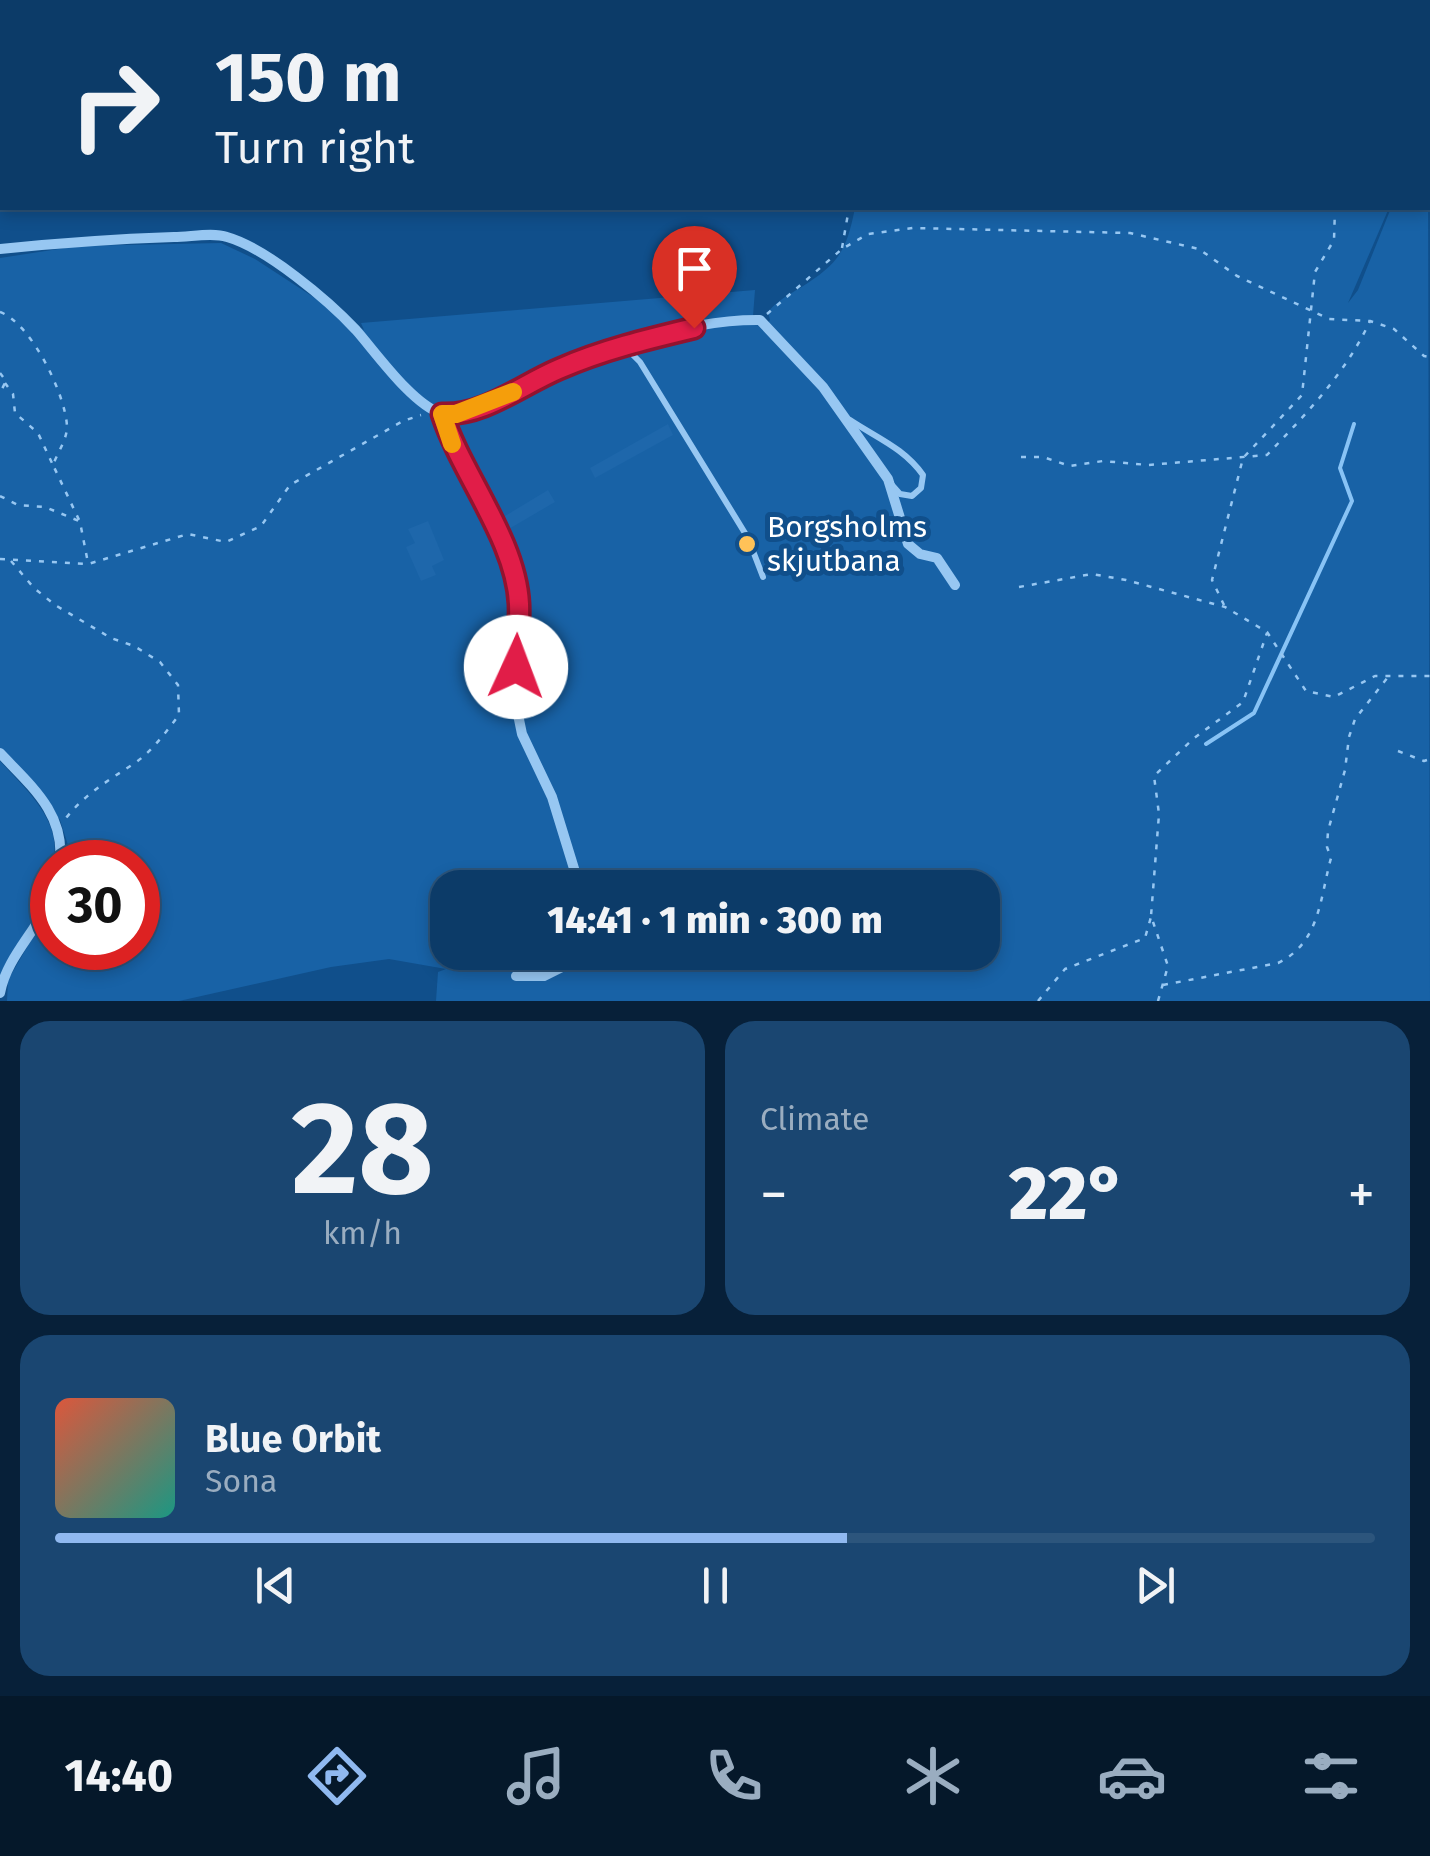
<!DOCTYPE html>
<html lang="en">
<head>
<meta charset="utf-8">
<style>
	body { margin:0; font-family:"Fira Sans",sans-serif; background:#1a4671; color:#f1f3f6; height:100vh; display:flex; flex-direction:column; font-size:38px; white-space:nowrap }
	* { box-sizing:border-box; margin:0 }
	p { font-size:32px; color:#9aadc0 }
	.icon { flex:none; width:55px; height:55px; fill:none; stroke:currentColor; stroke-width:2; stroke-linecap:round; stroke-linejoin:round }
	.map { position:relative; height:1001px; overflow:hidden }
	.details { display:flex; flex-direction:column; gap:20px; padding:20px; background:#072039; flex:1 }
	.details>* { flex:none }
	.top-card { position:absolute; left:0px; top:0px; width:1430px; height:210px; box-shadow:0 5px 15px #0003,0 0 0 2px #2c557c; background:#0c3b68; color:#f1f3f6; overflow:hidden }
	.speed { position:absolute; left:30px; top:840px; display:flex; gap:20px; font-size:50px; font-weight:700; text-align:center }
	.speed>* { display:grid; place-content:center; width:130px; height:130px; border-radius:50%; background:#0c3b68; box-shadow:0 5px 15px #0003,0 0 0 2px #2c557c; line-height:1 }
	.speed .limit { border:15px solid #d22; background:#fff; color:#111 }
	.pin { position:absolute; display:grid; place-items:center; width:85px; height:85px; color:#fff; margin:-102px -42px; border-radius:50% 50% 50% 0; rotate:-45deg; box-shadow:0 0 10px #0007 }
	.pin .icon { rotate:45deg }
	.me { position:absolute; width:110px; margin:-55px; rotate:2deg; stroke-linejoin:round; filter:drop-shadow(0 0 8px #0008) }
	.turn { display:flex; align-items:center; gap:35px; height:210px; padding:0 50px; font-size:45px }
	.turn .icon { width:130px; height:130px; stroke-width:2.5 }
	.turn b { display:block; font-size:70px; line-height:85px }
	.big { font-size:75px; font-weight:800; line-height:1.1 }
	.details .tile { flex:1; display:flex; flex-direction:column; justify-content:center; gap:15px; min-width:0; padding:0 35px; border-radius:30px; background:#1a4671 }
	.details .dial { align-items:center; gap:0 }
	.dial b { font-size:130px; line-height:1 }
	.song { display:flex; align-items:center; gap:30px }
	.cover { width:120px; height:120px; border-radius:15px; background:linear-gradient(135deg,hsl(10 70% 55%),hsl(170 70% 35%)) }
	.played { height:10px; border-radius:5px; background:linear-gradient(90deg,#90b9f0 60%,#2c557c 60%) }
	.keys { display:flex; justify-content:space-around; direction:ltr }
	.heat { display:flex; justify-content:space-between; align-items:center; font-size:55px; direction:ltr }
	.details .tiles { flex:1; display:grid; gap:20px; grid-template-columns:1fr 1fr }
	.tile:last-child { grid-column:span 2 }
	.trip { position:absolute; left:430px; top:870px; width:570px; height:100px; border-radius:30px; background:#0c3b68; box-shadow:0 5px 15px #0003,0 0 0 2px #2c557c; font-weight:800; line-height:100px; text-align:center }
	.tab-bar { display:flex; height:160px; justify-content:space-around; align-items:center; background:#05182a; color:#9aadc0 }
	.tab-bar .icon { width:70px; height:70px }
	.tab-bar .selected { color:#90b9f0 }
	.tab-bar b { font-size:45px; color:#f1f3f6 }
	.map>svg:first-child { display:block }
</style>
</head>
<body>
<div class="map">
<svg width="1430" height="1001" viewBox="0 0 1430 1001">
	<rect width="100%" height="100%" fill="#104f8b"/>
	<g fill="#1862a6" fill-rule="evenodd">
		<path d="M1428,166L1430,1001H436L438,972L446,969L389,959L331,967L179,1001H7L8,980L52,904V948H138V862H66L68,845L60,820L0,748V258L78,246L221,243L255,259L364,330L361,323L755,290L753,316L763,328L770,320L768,312C777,301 788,295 800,288C838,264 846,253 855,208H1389L1348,303L1358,290L1391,208H1428ZM448,888H982V952H448Z"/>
		<path d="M0,761C27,791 65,823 52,865C47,882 45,901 36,916C23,937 8,954 0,977Z"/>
	</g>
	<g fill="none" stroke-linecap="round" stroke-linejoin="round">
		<g stroke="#88c3f5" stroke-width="4">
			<path d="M491,0V2"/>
			<path d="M0,174H2"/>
			<path d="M1206,744L1254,713L1352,501L1340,468L1354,424"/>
		</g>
	</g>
	<g fill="#1e67ab">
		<path d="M668,424L673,435L595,478L590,468Z"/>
		<path d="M548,490L555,502L507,530L500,519Z"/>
		<path d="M428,521L444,560L432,566L436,575L421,581L406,547L415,543L408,529Z"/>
	</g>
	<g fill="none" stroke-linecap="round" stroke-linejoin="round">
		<g stroke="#97c7f2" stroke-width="2.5" stroke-dasharray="5 8" stroke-linecap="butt">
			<path d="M818,2L821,0"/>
			<path d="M894,2L902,0"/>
			<path d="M842,248L849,208"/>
			<path d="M0,312C31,323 66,395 67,427C67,439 57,454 53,465L80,522L88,563"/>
			<path d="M767,314L842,249L868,234L913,228L1130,233L1199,249L1237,276L1329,319L1370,321L1394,329L1424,356L1430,357"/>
			<path d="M0,373L6,381L0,393"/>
			<path d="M5,383L13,394L15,413L38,433L52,463"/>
			<path d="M1021,457H1043L1070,466L1103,461L1148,465L1267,455C1306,414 1346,373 1370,321"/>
			<path d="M0,496L18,505L45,507L79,521"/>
			<path d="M0,559L88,564L188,534L226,542L261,526L290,485L403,421L421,415"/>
			<path d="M11,561L34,588L55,605L111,638L134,646L160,662L178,685L179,715C166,732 153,750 135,763C109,780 85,794 66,818"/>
			<path d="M1019,587L1092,574L1126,580L1225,607L1267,632L1306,691L1334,697L1375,676H1430"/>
			<path d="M1224,605L1212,580L1243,458L1302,395L1315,272L1334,240L1335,208"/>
			<path d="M1398,751L1424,761L1430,759"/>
			<path d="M1163,985L1278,963C1320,943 1320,898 1331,858L1327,847L1328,831L1345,770L1349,737L1355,719L1388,677"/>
			<path d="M1038,1001L1065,969L1145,938L1151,917"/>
			<path d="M1158,1001L1168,966L1151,916L1159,814L1154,776L1193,739L1243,702L1267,633"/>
		</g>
		<g stroke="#97c7f2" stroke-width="6">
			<path d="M624,346L640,362L748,538L763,577"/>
			<path d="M850,420C877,438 904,448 923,475L921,488L912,496L900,494L892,485"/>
		</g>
		<g stroke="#97c7f2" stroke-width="10">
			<path d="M0,8L2,3"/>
			<path d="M0,249C58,243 116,239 174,237C190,237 213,232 227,237C266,248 328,300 356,330C377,354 412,404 442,414C463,421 496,400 514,392C584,356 680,319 760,320L823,387L888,479L908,544L920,554L937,558L955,585"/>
			<path d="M442,414L450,441L508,554L519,601L515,700L522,734L552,797L580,888"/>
			<path d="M0,753C31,786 65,813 60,862"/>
			<path d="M516,976H544L574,961L575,952"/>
			<path d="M0,993C7,955 40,929 52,893"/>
		</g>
	</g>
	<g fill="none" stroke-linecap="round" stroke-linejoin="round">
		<defs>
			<path id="route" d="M516,667C517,646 520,625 519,604C516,540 462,475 442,414C484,416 521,385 559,369C602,350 648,339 694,328"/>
		</defs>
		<use href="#route" stroke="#92132f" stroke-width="25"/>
		<use href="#route" stroke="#e11d48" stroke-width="18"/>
		<path stroke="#f59e0b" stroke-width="18" d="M452,444L442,414H456L513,392"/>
	</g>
	<circle fill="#ffc258" stroke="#104f8b" stroke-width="4" cx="747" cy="544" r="10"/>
	<g text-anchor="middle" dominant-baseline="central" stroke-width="10" stroke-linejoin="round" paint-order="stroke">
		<g font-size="30" fill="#fff" stroke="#104f8b" text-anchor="start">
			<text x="767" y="527">Borgsholms<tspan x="767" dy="34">skjutbana</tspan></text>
		</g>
	</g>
</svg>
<div class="speed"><div class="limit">30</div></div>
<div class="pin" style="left:694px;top:328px;background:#d93025"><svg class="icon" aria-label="arrive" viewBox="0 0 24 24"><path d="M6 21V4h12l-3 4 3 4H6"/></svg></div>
<svg class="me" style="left:516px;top:667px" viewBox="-20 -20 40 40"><circle r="19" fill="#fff"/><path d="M0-13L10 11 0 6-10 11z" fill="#e11d48"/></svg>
<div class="trip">14:41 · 1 min · 300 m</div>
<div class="top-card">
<div class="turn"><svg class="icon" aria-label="right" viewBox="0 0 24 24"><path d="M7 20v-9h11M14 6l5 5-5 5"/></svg><div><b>150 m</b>Turn right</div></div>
</div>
</div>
<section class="details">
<div class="tiles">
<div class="tile dial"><b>28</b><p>km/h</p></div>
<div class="tile"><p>Climate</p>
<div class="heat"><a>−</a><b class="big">22°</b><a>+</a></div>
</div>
<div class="tile">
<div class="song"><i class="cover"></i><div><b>Blue Orbit</b><p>Sona</p></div></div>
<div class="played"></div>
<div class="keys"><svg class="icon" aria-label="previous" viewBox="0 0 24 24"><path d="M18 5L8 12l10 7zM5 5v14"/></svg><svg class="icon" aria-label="pause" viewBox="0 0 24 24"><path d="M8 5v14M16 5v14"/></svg><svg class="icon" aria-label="next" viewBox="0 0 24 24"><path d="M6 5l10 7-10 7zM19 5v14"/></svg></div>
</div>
</div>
</section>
<nav class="tab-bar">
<b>14:40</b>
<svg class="icon selected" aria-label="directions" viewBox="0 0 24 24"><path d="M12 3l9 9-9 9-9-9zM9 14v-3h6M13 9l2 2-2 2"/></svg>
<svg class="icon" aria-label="music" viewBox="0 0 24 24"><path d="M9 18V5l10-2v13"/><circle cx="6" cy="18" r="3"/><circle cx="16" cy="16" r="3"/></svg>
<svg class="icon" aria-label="phone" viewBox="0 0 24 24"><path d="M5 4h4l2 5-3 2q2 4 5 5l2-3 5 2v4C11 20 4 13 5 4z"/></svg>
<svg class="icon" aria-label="climate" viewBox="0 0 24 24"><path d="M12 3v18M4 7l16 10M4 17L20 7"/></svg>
<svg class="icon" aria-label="car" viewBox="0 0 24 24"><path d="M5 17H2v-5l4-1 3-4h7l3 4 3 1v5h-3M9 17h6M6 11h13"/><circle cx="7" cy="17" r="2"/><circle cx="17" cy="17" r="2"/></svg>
<svg class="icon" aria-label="filters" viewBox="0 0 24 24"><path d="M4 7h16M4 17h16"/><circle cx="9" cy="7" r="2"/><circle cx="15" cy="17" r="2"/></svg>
</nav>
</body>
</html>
